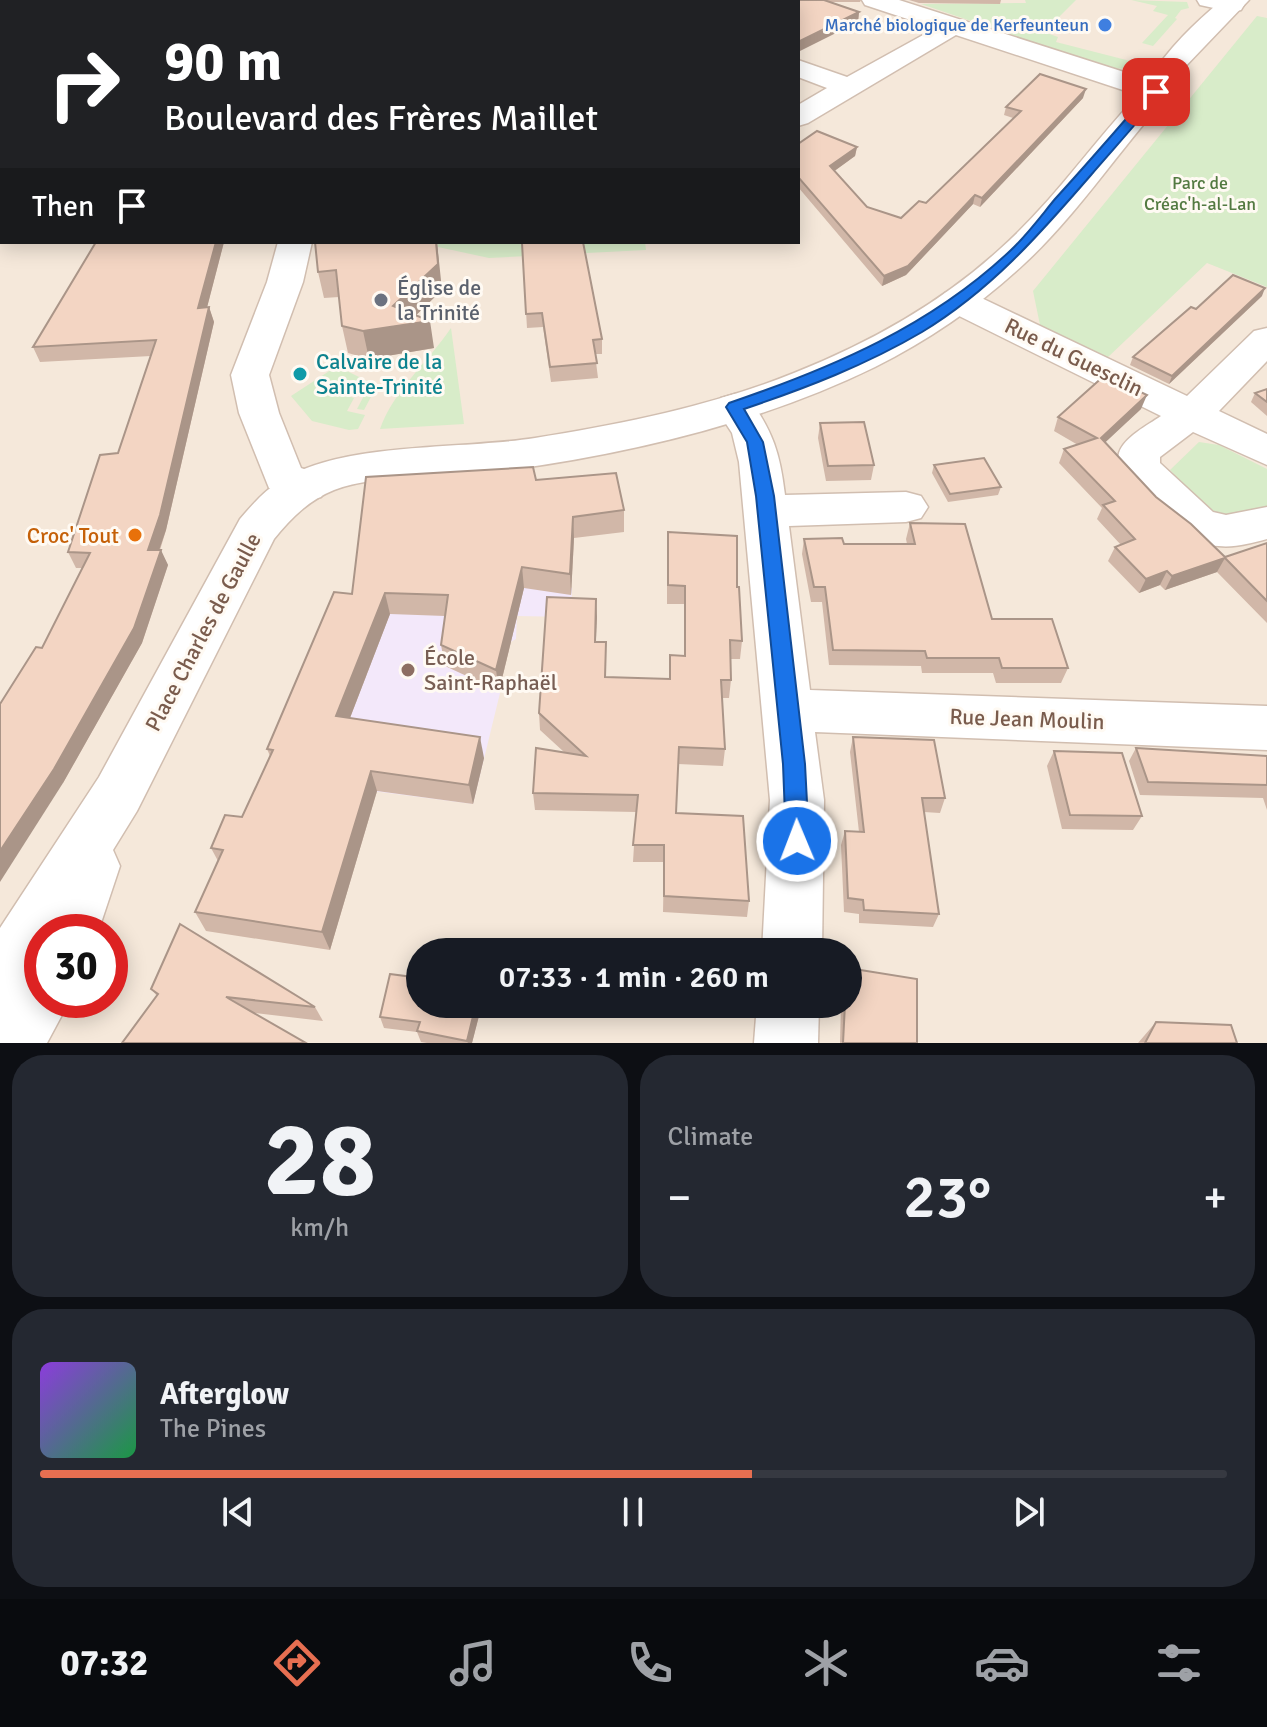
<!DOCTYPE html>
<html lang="en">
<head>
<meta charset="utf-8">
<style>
	body { margin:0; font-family:Signika,sans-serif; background:#242831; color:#f1f3f6; height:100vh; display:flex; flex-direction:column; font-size:30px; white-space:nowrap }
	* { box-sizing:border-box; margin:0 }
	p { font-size:26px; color:#9ea1a6 }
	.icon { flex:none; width:44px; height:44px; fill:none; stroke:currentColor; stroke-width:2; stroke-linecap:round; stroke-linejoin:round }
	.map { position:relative; height:1043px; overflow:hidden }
	.details { display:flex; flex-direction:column; gap:12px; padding:12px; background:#0d0f14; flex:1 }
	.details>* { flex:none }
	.banner { position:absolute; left:0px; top:0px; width:800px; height:244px; box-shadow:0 4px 20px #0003; background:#202124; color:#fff; overflow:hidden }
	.speed { position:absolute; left:24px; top:914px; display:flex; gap:16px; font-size:40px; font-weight:700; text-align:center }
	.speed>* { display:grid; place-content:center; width:104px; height:104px; border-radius:50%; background:#171b24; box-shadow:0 4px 20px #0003; line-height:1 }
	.speed .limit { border:12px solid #d22; background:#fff; color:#111 }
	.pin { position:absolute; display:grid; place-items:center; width:68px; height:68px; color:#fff; margin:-34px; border-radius:16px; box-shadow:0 4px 12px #0006 }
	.me { position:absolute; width:88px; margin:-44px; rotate:359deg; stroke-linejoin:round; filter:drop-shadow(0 0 6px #0008) }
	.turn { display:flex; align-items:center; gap:28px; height:168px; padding:0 32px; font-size:36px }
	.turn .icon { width:104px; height:104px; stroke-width:2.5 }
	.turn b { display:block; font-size:56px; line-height:68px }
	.then { display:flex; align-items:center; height:76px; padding:0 32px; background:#0003; gap:16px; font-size:30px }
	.big { font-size:60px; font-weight:600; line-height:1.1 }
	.details .card { flex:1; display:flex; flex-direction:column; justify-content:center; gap:12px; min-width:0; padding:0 28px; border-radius:32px; background:#242831 }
	.details .dial { align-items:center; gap:0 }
	.dial b { font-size:104px; line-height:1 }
	.song { display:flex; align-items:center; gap:24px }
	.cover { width:96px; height:96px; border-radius:12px; background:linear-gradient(135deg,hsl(270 70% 55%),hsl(140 70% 35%)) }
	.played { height:8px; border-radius:4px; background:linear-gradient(90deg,#e76f51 60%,#363941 60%) }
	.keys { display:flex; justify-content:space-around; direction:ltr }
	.heat { display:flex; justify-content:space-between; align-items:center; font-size:44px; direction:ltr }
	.details .tiles { flex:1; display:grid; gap:12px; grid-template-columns:1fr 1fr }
	.card:last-child { grid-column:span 2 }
	.trip { position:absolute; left:406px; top:938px; width:456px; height:80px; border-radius:40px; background:#171b24; box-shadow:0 4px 20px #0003; font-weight:600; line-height:80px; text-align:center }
	.tab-bar { display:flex; height:128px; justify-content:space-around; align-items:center; background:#090b0e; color:#9ea1a6 }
	.tab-bar .icon { width:56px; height:56px }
	.tab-bar .selected { color:#e76f51 }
	.tab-bar b { font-size:36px; color:#f1f3f6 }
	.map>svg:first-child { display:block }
</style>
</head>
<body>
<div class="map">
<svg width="1267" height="1043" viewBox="0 0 1267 1043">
	<rect width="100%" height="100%" fill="#fdf6ec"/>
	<path fill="#f5e8da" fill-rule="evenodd" d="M0,0H1267V1043H0ZM2,2H798V242H2ZM42,932H110V1000H42ZM420,952H848V1004H420Z"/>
	<path fill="#f3e8fa" d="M364,554L572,588L571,617L517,616L516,639L502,647L500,693L473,804L272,778L357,615Z"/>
	<g fill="#d8ecc9">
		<path d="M1025,0H1076L1044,32L1058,37L1056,42L1138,63L1131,69L1109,68L921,4L1026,3Z"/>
		<path d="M1131,0L1187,2L1189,8L1181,10L1175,18L1177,19L1153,46L1142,43L1168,15L1153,11L1157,6Z"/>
		<path d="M1257,16L1267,18V287L1207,263L1107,358L1040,325L1033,291Z"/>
		<path d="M437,242H645L646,250L489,258L438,247Z"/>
		<path d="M451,328L464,424L380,429C394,390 428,362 451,328Z"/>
		<path d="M337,366L373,384V393L364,410L357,409L369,386L354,384L348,396L354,398L347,411L365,415L358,429L349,430L312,421L291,396Z"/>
		<path d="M1199,442L1219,445L1267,469V506L1235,518L1215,517L1170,470Z"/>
	</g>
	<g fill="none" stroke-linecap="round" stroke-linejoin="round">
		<defs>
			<g id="minor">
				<rect x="329" y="0" width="24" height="2"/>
				<path d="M1197,0H1241L1244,5L1241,10L1232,12L1200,5Z"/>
				<path d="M952,19L961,22L965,27L961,32L808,123L798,126V105L827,88L798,77V60L847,77Z"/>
				<path d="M278,242H312L303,282L269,375L279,413L301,468L321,475L327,486L321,497L306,501L269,488L239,413L231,375L267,282Z"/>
				<path d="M958,290L971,293L1187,396L1254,331L1267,328V361L1219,411L1267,434V465L1193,432L1160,457V463L1213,512L1226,515L1267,507V539C1248,544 1231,549 1211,545C1202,543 1191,539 1182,534C1163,523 1112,475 1119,453C1124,437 1148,425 1161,416L945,309L940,301L945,293Z"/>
				<path d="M735,394L749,398C773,432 780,453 785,495L906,492L921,496L928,507L921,518L906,522L789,526L810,690L1267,706V750L815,732L824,800L822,952H762L770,800L739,462L732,433L715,407L721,398Z"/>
				<path d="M757,1004H819L818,1043H754Z"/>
			</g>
			<path id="tertiary" d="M862,0H899L1149,80C1167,49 1195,23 1222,0H1249L1182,70L1166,98C1118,152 1077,215 1024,264C980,305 929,340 875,367C763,422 632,453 509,470C459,477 378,473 334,490C309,500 291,518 274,539L137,811L113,850L120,866L98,932H42V1000H70L47,1043H0V928L99,777L240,519C252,505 264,491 280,481C344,441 459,450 535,438C622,424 712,406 794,373C869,343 940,304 1000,249C1052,203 1091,145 1138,95L865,5Z"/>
		</defs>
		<use href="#minor" stroke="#d1beb0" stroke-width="3"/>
		<use href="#tertiary" stroke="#d1beb0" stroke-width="3"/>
		<use href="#minor" fill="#fff" fill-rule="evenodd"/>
		<use href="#tertiary" fill="#fff" fill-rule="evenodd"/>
	</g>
	<g fill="#d1b7a8">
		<path d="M520,0H861L860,2H831L859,12L858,22L798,2H525Z"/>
		<path d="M909,0H1001L1000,4L919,3Z"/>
		<path d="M1083,98L980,207L973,204L906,275L882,286L798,187V144L857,147L855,156L834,171L867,207L901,218L926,203L1013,118L1004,115L1006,107Z"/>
		<path d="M96,242H224L207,307H209L214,322L166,530L160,550L168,565L142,643L63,783L42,648L83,568H76L68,552L118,453L151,356L40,362L33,347Z"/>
		<path d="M315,242L442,290L416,315L434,348L369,359L348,353L342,326L339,297L324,298L318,272Z"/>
		<path d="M522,243L602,339V354H595L598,378L551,382L543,327L527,328Z"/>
		<path d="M1262,296L1169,384L1130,365L1133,357L1196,309Z"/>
		<path d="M1267,389V416L1251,402L1255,393Z"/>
		<path d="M1141,409L1105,442L1156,497L1225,557L1267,543V623L1217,572L1165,590L1160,585L1139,593L1108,561L1115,547L1121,545L1097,519L1102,508L1059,463L1064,449L1078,445L1054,431L1058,417Z"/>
		<path d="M820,423L874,465L871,480L826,481L818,438Z"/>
		<path d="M934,465L1001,487L998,495L948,502L932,473Z"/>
		<path d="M536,480L624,510V532L574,538L571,595L524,588L499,691L445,666L441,645L445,616L390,614L350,718L484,758L473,804L377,791L330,950L206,931L195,912L218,861L211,848L242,817L270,756L267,749L352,594Z"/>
		<path d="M910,523L992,619L1068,668L1061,683H996L993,673H922L921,666L829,665L822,602H811L802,554L804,539L844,544H907L906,539Z"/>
		<path d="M667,550L737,587L742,641L740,659H731V680L729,698H722L725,749L723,766L678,764L676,813L749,901L747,917L663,912L664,862H633L636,812L535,810L533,793L564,752L540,730L539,713L596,599V642L606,677L669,679L670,655L684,656V604H667Z"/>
		<path d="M853,737L945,798L940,813L924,812L939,914L933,927L859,923V914L844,912L841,845L845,831L859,832L850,752Z"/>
		<path d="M1136,748L1267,756V810L1263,798L1140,795L1129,761Z"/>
		<path d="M1054,751L1142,816L1133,830L1062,829L1047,766Z"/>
		<path d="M151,989L315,1007L323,1021L255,1013L157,996Z"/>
		<path d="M841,1004H848L917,1043H840Z"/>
		<path d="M481,1008L472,1043H427L421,1042L417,1032L384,1028L380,1017Z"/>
		<path d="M1156,1022L1237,1043H1138Z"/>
	</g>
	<g fill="#aa9588">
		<path d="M859,12L858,22L798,52V42Z"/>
		<path d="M1086,89L1083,98L980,207L982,198Z"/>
		<path d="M857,147L855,156L829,175L830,166Z"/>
		<path d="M975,195L973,204L906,275L882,286L884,276Z"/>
		<path d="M2,215V230H0V216Z"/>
		<path d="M216,242H224L203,323L198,308Z"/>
		<path d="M436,242H437L442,290L407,324L430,321L434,348L369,359L363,331Z"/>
		<path d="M1265,288L1262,296L1169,384L1172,376Z"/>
		<path d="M209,307L214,322L166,530L154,565L148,550Z"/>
		<path d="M1147,395L1141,409L1095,452L1101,438Z"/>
		<path d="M573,517L574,538L571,595L570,574Z"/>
		<path d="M161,550L168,565L142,643L63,783L0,882V851Z"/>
		<path d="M1225,558L1217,572L1165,590L1172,576Z"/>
		<path d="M522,567L524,588L499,691L496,670Z"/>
		<path d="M1167,571L1160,585L1139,593L1146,579Z"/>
		<path d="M385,593L390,614L343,736L336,716Z"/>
		<path d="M596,599L597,617L595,660V642Z"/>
		<path d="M480,737L484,758L473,804L469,785Z"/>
		<path d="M371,771L377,791L330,950L322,932Z"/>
		<path d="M476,1004H480L481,1008L472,1043H468L467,1041Z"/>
	</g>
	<g fill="#f3d5c3" stroke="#aa9588" stroke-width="2">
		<path d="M0,0H54L53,2H2V215L0,216Z"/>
		<path d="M133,0H174V2H132Z"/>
		<path d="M355,0H479V2H354Z"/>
		<path d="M546,0H824L859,12L798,42V2H551Z"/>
		<path d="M1040,74L1086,89L982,198L975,195L908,266L884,276L798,177V144L817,131L857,147L830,166L867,207L901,218L919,201L926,203L1021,111L1006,107Z"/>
		<path d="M96,242H216L198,308L209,307L160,515L148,550H161L134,628L54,769L0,851V704L36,647L42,648L90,553L68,552L100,455L118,453L156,340L33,347Z"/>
		<path d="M315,242H436L438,264L393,306L430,321L363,331L342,326L336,270L318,272Z"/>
		<path d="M538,242H583L602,339L593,340L597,363L550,367L542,313L526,314L522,243Z"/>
		<path d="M1233,275L1265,288L1172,376L1133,357L1191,307L1196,309Z"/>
		<path d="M1105,375L1147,395L1101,438L1156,497L1191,524L1225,557L1267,543V601L1225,558L1172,576L1167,571L1146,579L1115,547L1135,539L1103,505L1115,501L1064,449L1097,438L1058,417Z"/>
		<path d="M1267,389V402L1255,393Z"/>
		<path d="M864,422L874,465L828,466L820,423Z"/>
		<path d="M984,458L1001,487L950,494L934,465Z"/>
		<path d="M533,467L536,480L616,473L624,510L573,517L570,574L522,567L496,670L441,645L448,595L385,593L336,716L480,737L469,785L371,771L322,932L195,912L223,850L211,848L225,815L242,817L273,750L267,749L334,592L352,594L366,477Z"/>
		<path d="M910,523L965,524L992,619H1052L1068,668H1002L999,658H927L925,651L833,650L825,587H814L804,539L842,538L844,544H915Z"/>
		<path d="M668,532L737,536V587H739L742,641L730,640L731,680H721L725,749L679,747L676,813L743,816L749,901L664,896V845H633L638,795L533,793L536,748L586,756L539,713L547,597L596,599L595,642H606L605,677L670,679V655L685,656V586L668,585Z"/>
		<path d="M853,737L934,740L945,798H922L939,914L864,910L863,900L848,898L845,831L864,832Z"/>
		<path d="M1136,748L1267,756V785L1148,782Z"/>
		<path d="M1054,751L1122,753L1142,816L1070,815Z"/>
		<path d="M180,924L315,1007L226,997L306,1043H122L158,994L151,989Z"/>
		<path d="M848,968L917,979V1043H843L845,1004H848Z"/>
		<path d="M390,974L420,978V1004H476L467,1041L417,1031L420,1022L380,1017Z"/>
		<path d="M1156,1022L1231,1025L1237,1043H1145Z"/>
	</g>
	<path fill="#1a73e8" stroke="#114b97" stroke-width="2" d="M1152,89L1162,92C1140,120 1115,147 1091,175C1039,235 991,290 922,332C866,365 806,388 744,409L763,442L774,496L805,764L809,841L806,849L797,852L789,849L786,841L783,764L756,496L747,442L726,407L729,403C832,368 931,326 1011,250C1027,235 1041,216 1055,199C1088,163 1120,126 1152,89Z"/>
	<circle fill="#3f7fe0" stroke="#fffaf3" stroke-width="3" cx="1105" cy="25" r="8"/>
	<circle fill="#6b7280" stroke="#fffaf3" stroke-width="3" cx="381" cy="300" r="8"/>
	<circle fill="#0f9aa8" stroke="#fffaf3" stroke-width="3" cx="300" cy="374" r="8"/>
	<circle fill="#e8710a" stroke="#fffaf3" stroke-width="3" cx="135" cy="535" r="8"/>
	<circle fill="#8d6e63" stroke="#fffaf3" stroke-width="3" cx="408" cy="670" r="8"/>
	<g text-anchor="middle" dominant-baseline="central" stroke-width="6" stroke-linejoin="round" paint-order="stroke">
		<g font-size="18" fill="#366cbe" stroke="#fffaf3" text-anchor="end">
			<text x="1089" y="25">Marché biologique de Kerfeunteun</text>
		</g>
		<g font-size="18" fill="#537a41" stroke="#fffaf3">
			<text x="1200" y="183">Parc de<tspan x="1200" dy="21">Créac'h-al-Lan</tspan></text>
		</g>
		<g font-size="22" fill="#5b616d" stroke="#fffaf3" text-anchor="start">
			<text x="397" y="287">Église de<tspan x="397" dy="25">la Trinité</tspan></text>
		</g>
		<g font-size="22" fill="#7a5c4d" stroke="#fffaf3">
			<text transform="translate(1074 357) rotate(26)">Rue du Guesclin</text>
			<text transform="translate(203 632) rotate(-62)">Place Charles de Gaulle</text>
			<text transform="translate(1027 719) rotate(2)">Rue Jean Moulin</text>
		</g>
		<g font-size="22" fill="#0d838f" stroke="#fffaf3" text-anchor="start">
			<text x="316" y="361">Calvaire de la<tspan x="316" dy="25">Sainte-Trinité</tspan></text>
		</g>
		<g font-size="22" fill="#c56008" stroke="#fffaf3" text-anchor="end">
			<text x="119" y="535">Croc' Tout</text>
		</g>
		<g font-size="22" fill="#785e54" stroke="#fffaf3" text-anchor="start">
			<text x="424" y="657">École<tspan x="424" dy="25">Saint-Raphaël</tspan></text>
		</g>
	</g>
</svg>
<div class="speed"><div class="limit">30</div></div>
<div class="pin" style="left:1156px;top:92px;background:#d93025"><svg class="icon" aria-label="arrive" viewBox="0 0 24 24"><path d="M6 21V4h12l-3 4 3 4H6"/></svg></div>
<svg class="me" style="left:797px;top:841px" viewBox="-20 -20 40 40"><circle r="17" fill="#1a73e8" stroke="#fff" stroke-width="3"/><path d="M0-11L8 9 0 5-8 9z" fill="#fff"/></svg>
<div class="trip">07:33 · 1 min · 260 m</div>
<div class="banner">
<div class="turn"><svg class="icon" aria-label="right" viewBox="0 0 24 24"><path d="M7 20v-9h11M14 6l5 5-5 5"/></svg><div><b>90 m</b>Boulevard des Frères Maillet</div></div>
<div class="then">Then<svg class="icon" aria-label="arrive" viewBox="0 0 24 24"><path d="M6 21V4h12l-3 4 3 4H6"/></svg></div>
</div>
</div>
<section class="details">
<div class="tiles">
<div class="card dial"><b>28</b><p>km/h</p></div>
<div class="card"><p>Climate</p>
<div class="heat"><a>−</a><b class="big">23°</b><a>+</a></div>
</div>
<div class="card">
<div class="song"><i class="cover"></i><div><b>Afterglow</b><p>The Pines</p></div></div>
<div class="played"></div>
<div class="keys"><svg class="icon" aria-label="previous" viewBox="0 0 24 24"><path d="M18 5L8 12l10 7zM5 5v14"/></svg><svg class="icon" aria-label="pause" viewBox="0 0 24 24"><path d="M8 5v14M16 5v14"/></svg><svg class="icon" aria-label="next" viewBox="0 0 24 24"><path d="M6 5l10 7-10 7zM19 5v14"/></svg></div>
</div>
</div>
</section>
<nav class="tab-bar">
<b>07:32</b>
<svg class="icon selected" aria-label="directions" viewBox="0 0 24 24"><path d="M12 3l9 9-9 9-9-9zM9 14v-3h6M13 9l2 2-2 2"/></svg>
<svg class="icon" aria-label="music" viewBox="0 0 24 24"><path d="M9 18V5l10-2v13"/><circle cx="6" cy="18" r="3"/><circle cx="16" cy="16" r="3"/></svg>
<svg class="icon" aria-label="phone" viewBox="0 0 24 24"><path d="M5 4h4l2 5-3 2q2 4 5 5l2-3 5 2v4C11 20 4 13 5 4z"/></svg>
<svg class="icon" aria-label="climate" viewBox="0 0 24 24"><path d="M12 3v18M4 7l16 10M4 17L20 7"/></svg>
<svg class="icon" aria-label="car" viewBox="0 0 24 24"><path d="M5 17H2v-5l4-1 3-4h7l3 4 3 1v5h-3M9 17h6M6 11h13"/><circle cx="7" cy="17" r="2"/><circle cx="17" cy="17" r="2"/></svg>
<svg class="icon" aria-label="filters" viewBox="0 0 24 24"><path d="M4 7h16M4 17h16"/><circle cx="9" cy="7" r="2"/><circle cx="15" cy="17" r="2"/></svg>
</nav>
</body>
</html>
